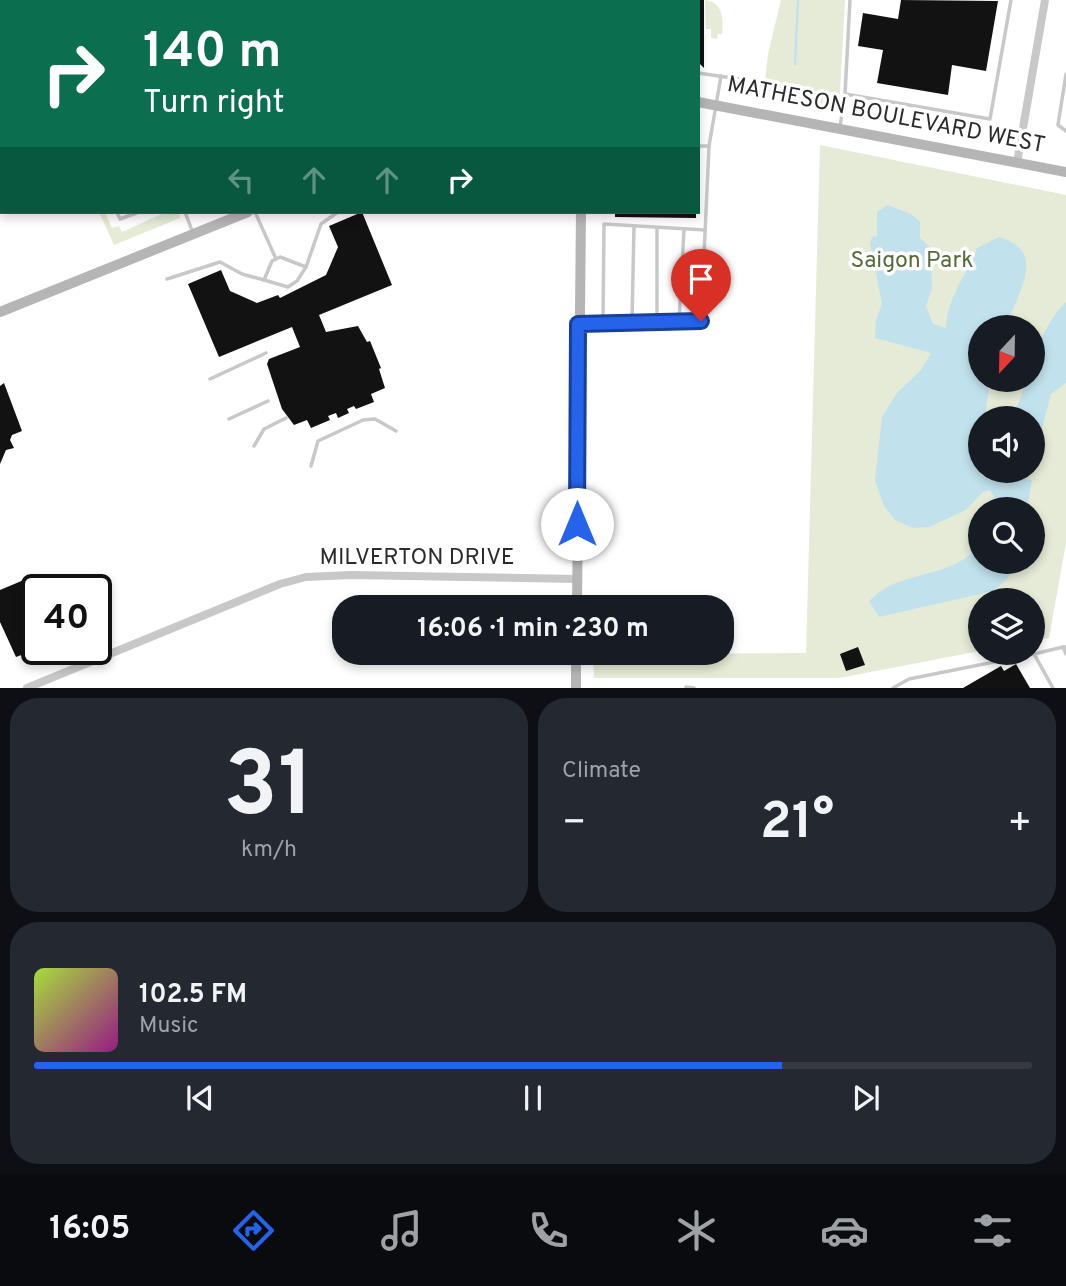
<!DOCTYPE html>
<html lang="en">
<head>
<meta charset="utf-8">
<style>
	body { margin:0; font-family:Overpass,sans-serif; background:#242831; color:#f1f3f6; height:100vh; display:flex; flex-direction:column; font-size:26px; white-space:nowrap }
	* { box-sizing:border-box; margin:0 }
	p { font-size:23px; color:#9ea1a6 }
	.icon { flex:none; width:38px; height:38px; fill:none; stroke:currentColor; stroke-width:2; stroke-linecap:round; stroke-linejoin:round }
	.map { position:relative; height:688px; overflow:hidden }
	.side { display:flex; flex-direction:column; gap:10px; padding:10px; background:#0d0f14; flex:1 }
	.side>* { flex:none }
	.hud { position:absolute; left:0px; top:0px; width:700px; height:214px; box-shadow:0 4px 10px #0003; background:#0b6e4f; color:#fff; overflow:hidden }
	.needle { width:46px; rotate:202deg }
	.controls { position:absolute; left:968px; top:315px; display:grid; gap:14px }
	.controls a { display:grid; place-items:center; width:77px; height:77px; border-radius:50%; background:#171b24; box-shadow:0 4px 10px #0003; font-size:35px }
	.speed { position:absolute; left:21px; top:574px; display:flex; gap:14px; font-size:35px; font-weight:700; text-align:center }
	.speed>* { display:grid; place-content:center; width:91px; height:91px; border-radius:50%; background:#171b24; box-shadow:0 4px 10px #0003; line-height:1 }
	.speed .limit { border:4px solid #111; border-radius:10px; background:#fff; color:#111 }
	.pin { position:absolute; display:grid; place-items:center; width:60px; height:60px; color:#fff; margin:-72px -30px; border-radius:50% 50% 50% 0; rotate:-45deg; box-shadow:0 0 7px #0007 }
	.pin .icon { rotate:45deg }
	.me { position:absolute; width:77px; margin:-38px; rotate:0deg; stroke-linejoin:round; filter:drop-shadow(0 0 5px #0008) }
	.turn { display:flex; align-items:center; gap:24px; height:147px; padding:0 28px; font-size:32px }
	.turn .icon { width:91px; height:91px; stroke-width:2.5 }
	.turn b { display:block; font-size:49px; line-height:60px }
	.lanes { display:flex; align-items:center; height:66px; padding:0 28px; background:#0003; justify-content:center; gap:35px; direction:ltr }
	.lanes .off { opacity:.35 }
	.big { font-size:52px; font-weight:700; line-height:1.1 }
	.side .tile { flex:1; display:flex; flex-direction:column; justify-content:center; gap:10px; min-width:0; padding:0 24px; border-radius:28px; background:#242831 }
	.side .dial { align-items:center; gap:0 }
	.dial b { font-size:91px; line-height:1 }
	.song { display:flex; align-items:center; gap:21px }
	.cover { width:84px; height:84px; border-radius:10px; background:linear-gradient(135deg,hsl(80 70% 55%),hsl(310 70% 35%)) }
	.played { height:7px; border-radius:4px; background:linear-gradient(90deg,#2563eb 75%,#363941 75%) }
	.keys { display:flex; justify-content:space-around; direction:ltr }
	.heat { display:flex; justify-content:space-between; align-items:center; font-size:38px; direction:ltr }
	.side .tiles { flex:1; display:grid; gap:10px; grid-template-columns:1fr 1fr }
	.tile:last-child { grid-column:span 2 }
	.trip { position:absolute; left:332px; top:595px; width:402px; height:70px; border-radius:28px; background:#171b24; box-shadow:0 4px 10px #0003; font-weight:700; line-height:70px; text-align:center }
	.tabs { display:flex; height:112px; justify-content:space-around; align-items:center; background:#090b0e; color:#9ea1a6 }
	.tabs .icon { width:49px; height:49px }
	.tabs .on { color:#2563eb }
	.tabs b { font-size:32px; color:#f1f3f6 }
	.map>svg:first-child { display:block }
</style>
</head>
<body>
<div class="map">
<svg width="1066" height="688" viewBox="0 0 1066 688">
	<rect width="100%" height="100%" fill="#fff"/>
	<g fill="#e5ebd7" fill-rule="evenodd">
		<path d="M705,0C722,2 724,18 722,34H718L717,39L711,38V29H706Z"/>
		<path d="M781,0H845L839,110L764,90L768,54Z"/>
		<path d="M820,145L1066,195V543L1049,638L1033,641L1032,600H980V651L839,678H594L593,654L806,653ZM980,327H1032V380H980ZM980,418H1032V471H980ZM980,509H1032V562H980Z"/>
		<path d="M99,212H105L112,228L119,226L122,232L166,212H179L180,218L114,245Z"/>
	</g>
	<g fill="#c1e2ed">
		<path d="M888,205L911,214L920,222V238L931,248L932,289L926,306L933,324L946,328C947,299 966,275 977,248L999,237C1049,251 1017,293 1006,327H980V380H990L985,418H980V471L982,476L1007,481L1009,476L1032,480L1027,509H990L994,496L990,490L983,492L966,510L929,527L913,528L895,520L884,506L875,480L882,417L897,393L921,370L931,353L875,338L876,320L882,304L870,243L872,237L877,236V212Z"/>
		<path d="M1066,302V383L1051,394L1033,463L1032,418H1014L1026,380H1032C1032,354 1047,320 1066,302Z"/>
		<path d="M980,541V562H1017L1008,578L993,591L879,617L869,601C875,596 881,590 887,587C917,571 964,574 980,541Z"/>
	</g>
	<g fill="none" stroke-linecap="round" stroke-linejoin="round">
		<path stroke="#c1e2ed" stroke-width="2.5" d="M795,64L798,0"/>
	</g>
	<g fill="#121212">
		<path d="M698,0H704V68L698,62Z"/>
		<path d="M901,0L998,1L986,71L952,65L948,95L877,83L883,50L858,46L863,13L898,19Z"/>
		<path d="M362,212L392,285L319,315L326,332L358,326L367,342L370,341L381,368L379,369L385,388L371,394L374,402L356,409L354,406L347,409L349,413L338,418L336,413L328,416L330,420L311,428L307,420L294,425L282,409L267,364L269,359L300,347L292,327L219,357L188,284L221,270L230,291L257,303L278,295L280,298L326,275L338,247L329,226Z"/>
		<path d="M615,212H696V218L615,217Z"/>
		<path d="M4,383L22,431L12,435L10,440L14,448L6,450L0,464V386Z"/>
		<path d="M31,577L38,590L37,649L16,657L0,622V590Z"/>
		<path d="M858,647L865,665L846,671L840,654Z"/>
		<path d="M1016,664L1030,688H963L1001,666L1004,671Z"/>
	</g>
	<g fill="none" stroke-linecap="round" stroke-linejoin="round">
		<g stroke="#c8c8c8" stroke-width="3.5">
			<path d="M385,0L386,2"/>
			<path d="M417,0L418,2"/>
			<path d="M452,0L453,2"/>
			<path d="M545,0V2"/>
			<path d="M850,0L845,94L990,119L1011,0"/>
			<path d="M319,2L320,0"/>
			<path d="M422,2L425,0"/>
			<path d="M698,73L746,80"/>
			<path d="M1066,74L1058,125L1066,131"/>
			<path d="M840,127L845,94"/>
			<path d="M698,146H709"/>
			<path d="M117,212L120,219L139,212"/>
			<path d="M185,212L193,233"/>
			<path d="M255,212L276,259"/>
			<path d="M657,229V321"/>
			<path d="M167,279L220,262L242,274L264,280L272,261L280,257L306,267L321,224L338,212"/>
			<path d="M264,280L288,287L297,281L306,267"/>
			<path d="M679,321L684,230"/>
			<path d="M632,322L634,226"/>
			<path d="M583,323L701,321L709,146L721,76"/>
			<path d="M603,323L604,224L705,230"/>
			<path d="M210,379L266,353"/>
			<path d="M229,419L268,401"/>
			<path d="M254,446L264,429L286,418"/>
			<path d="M311,466L318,441L363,420L375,419L396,431"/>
			<path d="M1066,647H1063L1066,654"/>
			<path d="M686,687L694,688"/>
			<path d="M893,688L909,679L1034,654"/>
			<path d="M1053,688L1034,654L1063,647"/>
		</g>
		<g stroke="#c8c8c8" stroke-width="8">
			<path d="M581,0L582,2"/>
			<path d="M1017,163L1045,0"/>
			<path d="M27,688L280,584L306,577L351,575L577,579"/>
		</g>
		<g stroke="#b5b5b5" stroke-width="10">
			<path d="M698,102L1066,172"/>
			<path d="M0,312L248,212"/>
			<path d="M577,607L581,212"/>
			<path d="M576,688V653"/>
		</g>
	</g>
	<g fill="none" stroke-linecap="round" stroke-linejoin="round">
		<defs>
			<path id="route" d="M577,524L578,324L701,321"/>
		</defs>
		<use href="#route" stroke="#184099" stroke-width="18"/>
		<use href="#route" stroke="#2563eb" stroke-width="12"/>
	</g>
	<g text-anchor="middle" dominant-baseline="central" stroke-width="7" stroke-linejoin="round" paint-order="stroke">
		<g font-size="23" fill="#2b2b2b" stroke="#fff">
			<text transform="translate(886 116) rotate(11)">MATHESON BOULEVARD WEST</text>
			<text x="417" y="558">MILVERTON DRIVE</text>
		</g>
		<g font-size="23" fill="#566a36" stroke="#fff">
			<text x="912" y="261">Saigon Park</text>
		</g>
	</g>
</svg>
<div class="controls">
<a><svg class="needle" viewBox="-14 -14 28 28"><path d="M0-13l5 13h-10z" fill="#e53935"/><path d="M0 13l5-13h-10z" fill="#9ea1a6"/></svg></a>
<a><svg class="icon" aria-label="sound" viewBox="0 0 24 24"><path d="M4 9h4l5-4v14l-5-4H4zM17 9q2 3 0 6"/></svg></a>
<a><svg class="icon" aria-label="search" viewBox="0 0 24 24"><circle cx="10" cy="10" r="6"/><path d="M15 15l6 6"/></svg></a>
<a><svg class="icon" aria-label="layers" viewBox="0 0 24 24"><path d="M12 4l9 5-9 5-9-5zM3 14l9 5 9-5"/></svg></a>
</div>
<div class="speed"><div class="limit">40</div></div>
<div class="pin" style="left:701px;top:321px;background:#d93025"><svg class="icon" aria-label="arrive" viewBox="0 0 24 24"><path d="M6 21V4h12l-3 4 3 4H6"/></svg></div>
<svg class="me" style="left:577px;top:524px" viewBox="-20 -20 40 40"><circle r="19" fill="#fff"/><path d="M0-13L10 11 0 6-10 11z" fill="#2563eb"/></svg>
<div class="trip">16:06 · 1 min · 230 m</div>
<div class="hud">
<div class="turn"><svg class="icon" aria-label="right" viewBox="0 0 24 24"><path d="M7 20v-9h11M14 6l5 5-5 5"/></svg><div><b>140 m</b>Turn right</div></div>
<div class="lanes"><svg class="icon off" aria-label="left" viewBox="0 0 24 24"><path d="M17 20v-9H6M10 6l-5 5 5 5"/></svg><svg class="icon off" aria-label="ahead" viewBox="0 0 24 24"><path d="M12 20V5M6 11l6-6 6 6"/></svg><svg class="icon off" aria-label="ahead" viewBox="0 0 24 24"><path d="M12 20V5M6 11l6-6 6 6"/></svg><svg class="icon" aria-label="right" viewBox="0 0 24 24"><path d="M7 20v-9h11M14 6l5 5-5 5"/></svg></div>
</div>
</div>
<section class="side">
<div class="tiles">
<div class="tile dial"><b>31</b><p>km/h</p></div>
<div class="tile"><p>Climate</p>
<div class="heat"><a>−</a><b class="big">21°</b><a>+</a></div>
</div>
<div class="tile">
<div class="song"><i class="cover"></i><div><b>102.5 FM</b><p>Music</p></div></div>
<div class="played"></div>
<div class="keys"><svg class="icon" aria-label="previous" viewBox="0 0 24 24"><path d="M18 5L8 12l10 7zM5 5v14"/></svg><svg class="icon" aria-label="pause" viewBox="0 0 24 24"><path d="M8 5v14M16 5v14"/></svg><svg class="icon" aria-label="next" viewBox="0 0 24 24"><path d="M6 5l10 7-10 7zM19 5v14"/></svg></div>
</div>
</div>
</section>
<nav class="tabs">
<b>16:05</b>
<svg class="icon on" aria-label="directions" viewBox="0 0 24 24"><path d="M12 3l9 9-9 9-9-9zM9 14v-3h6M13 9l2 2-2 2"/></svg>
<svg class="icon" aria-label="music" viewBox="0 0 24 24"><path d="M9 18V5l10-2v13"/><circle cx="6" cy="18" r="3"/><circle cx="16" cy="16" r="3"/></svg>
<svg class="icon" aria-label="phone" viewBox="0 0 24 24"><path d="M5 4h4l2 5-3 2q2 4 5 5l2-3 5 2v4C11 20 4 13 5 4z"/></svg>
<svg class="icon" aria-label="climate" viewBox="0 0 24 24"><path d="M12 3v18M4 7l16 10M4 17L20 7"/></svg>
<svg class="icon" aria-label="car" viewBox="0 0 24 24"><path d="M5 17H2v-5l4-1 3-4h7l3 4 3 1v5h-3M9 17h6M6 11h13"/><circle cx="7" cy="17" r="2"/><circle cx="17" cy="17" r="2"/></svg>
<svg class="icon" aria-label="filters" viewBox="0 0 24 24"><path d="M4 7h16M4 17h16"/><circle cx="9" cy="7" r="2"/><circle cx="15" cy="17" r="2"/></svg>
</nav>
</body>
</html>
